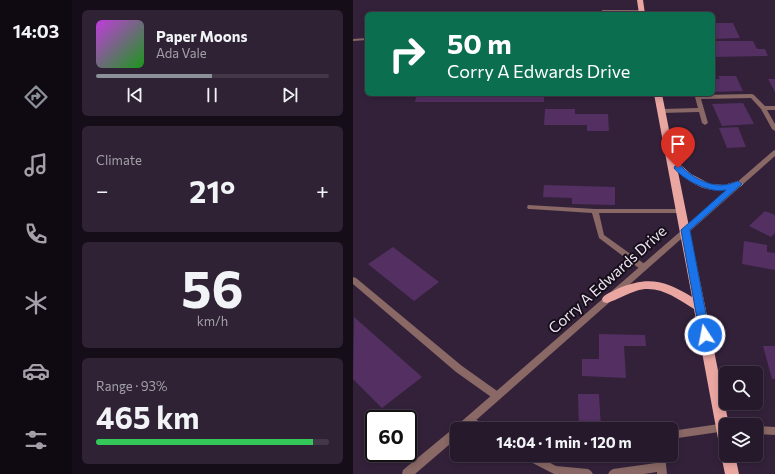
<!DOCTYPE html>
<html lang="en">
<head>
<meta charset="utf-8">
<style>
	body { margin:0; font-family:Commissioner,sans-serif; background:#2e2234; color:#f1f3f6; height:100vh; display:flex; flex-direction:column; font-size:15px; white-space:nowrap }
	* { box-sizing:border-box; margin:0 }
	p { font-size:13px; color:#a4a0a9 }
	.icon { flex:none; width:22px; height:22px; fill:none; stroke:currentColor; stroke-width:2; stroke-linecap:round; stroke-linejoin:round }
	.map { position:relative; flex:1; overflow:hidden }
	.side { display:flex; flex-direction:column; gap:10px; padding:10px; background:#150e18; width:281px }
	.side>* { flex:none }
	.guide { position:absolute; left:12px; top:12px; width:350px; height:84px; border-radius:6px; box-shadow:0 2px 6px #0003,0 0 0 1px #423848; background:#0b6e4f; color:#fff; overflow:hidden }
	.controls { position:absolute; left:366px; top:366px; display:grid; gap:8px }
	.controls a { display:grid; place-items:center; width:44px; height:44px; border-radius:6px; background:#26192c; box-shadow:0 2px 6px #0003,0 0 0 1px #423848; font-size:20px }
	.speed { position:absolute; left:12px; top:410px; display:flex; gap:8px; font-size:20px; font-weight:700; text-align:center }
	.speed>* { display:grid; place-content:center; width:52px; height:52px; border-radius:50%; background:#26192c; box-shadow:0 2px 6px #0003,0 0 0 1px #423848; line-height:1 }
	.speed .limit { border:2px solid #111; border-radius:6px; background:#fff; color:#111 }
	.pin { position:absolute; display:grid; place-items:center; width:34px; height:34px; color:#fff; margin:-41px -17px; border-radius:50% 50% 50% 0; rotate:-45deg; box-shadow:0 0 4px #0007 }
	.pin .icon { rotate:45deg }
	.me { position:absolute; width:44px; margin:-22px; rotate:349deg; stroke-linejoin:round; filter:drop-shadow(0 0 3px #0008) }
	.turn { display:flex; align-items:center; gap:14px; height:84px; padding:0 16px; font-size:18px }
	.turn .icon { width:52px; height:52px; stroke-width:2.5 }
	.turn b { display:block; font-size:28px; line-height:34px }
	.big { font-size:30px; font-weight:700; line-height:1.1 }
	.side .tile { flex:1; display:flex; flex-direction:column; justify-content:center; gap:6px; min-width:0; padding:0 14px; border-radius:6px; background:#2e2234 }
	.side .dial { align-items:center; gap:0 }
	.dial b { font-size:52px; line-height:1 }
	.song { display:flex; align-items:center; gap:12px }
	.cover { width:48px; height:48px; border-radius:6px; background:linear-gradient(135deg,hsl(290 70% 55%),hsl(120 70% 35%)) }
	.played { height:4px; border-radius:2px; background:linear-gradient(90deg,#8c9099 50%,#423848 50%) }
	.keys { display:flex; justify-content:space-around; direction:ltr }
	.heat { display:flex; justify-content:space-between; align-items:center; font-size:22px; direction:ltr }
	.charge { height:6px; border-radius:3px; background:linear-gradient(90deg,#34c759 93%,#423848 0) }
	.trip { position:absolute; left:97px; top:422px; width:228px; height:40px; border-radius:6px; background:#26192c; box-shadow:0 2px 6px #0003,0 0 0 1px #423848; font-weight:700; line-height:40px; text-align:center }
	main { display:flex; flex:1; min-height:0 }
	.tabs { display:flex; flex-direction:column; width:72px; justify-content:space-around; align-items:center; background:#0f0a12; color:#a4a0a9 }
	.tabs .icon { width:28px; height:28px }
	.tabs .active { color:#8c9099 }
	.tabs b { font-size:18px; color:#f1f3f6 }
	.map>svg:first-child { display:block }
</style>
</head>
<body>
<main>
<nav class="tabs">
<b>14:03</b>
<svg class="icon active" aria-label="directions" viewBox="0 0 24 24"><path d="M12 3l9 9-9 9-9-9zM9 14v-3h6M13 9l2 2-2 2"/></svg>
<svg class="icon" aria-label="music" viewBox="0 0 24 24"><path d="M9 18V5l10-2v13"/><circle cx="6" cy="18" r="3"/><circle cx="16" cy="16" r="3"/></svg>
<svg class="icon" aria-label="phone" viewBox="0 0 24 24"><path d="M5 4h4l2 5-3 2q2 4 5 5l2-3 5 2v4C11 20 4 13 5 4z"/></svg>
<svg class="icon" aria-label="climate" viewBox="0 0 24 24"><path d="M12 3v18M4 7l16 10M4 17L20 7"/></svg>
<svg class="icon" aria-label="car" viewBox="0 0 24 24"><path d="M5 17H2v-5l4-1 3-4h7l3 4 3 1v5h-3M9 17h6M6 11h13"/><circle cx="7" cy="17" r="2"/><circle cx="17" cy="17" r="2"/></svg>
<svg class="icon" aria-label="filters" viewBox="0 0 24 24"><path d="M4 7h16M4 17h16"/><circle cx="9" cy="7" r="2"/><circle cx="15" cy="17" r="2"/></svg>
</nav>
<section class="side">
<div class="tile">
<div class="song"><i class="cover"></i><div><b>Paper Moons</b><p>Ada Vale</p></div></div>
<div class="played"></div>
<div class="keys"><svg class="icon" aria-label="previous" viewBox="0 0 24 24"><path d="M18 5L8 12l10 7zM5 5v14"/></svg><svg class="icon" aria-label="pause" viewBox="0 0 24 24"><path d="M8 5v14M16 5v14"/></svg><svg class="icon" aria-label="next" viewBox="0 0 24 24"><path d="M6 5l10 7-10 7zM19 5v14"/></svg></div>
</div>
<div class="tile"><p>Climate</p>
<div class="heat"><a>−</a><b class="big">21°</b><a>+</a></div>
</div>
<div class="tile dial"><b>56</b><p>km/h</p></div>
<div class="tile"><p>Range · 93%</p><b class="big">465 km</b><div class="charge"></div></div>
</section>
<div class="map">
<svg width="422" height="474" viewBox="0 0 422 474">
	<rect width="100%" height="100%" fill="#33213a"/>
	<g fill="#532f62">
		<path d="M360,23H380L387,38L360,39Z"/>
		<path d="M360,41H400L404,49H412L415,56L360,57Z"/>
		<path d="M365,76H383L390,91L360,92V79H367Z"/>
		<path d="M415,79H422V92Z"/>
		<path d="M64,94H191V102H62Z"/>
		<path d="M390,103L401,124L369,126L359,104Z"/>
		<path d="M192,109H222V114H255L256,131H234V125H191Z"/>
		<path d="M385,127L393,147L374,148L366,128Z"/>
		<path d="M191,185L262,187V205L219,204V198L190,197Z"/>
		<path d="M412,211L422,215V233L418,237L396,226Z"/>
		<path d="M391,241L414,245V252L422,253V270L389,264Z"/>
		<path d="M40,247L86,282L61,301L15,264Z"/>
		<path d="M1,317L69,377L29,408L0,379Z"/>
		<path d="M246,334L292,335L293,346H271L273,378L229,376V359H246Z"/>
		<path d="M410,346H422V379H419Z"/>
		<path d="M225,394H246L248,429H226Z"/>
		<rect x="226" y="455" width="23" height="6"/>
	</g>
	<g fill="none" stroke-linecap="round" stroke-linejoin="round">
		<g fill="#896865" fill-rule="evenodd">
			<path d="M249,10H289L291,11L289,12H253V14H249Z"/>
			<path d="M14,38V40L0,41V39Z"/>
			<path d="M399,94L401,95L412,106H422V110H414L422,124V131L419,129L408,109L398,98L348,99L355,123L352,125L349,123L346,112L309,113L306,111L309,109L345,108L342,97L345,95Z"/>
			<path d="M175,205L242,209H328L331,211L328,213H246L251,235L293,265L294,267L293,269H287L246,238L239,213L177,209H175L174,207Z"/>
			<path d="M0,277L3,278L109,366L147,393L148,396L147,399L144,400L141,399L103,372L0,284Z"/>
			<path d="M117,416L134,426L136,429C126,429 118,429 112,420L114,417Z"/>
			<path d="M373,423L377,425H373V431L318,439V431Z"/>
			<path d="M403,426L422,427V435L403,434Z"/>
			<path d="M168,455H182L203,466L235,469L238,471L240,474H201L170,458Z"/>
			<path d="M302,455H312L314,474H304V472L291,474H255L257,471L260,469L303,463Z"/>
		</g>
		<path fill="#896865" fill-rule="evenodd" d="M422,150V156L113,429H104V438L62,474H49L50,470L102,427L420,151Z"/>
		<g fill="#eaa6a1" fill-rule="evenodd">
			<path d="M284,0H290L292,14H286Z"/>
			<path d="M301,94H309L322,160L338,174L357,184L371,185L385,181L390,184L388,186C360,194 348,191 325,172L376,425H373V455H382L386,474H372L368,455L372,450L368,448L366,444L341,309C323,298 305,284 283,291C273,294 264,300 254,303L250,302L249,299C251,294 259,292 264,289C295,276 311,280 339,297Z"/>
		</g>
	</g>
	<path fill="#1a73e8" stroke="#114b97" d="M322,166H328C337,176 355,186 369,185C374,185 380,183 385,181L389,184L337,230L357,335L352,339L347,335L328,230L373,190C358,194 330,180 321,168Z"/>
	<g text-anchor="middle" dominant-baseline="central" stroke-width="4" stroke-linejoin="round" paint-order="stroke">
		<g font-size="15" fill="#efe4f4" stroke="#160f1a">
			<text transform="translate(254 279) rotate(-42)">Corry A Edwards Drive</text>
		</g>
	</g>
</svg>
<div class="controls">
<a><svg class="icon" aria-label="search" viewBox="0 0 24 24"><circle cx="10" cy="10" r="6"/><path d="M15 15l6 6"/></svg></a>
<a><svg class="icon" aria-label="layers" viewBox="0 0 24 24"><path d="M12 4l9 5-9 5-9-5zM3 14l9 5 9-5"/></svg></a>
</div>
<div class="speed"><div class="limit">60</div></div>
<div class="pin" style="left:325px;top:168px;background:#d93025"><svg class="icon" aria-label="arrive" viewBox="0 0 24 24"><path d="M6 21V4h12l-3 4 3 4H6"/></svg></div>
<svg class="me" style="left:352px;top:335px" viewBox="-20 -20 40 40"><circle r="17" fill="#1a73e8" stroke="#fff" stroke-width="3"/><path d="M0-11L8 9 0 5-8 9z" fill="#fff"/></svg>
<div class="trip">14:04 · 1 min · 120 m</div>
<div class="guide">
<div class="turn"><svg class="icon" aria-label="right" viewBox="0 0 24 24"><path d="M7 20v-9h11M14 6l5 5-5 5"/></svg><div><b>50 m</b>Corry A Edwards Drive</div></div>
</div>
</div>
</main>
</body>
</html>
